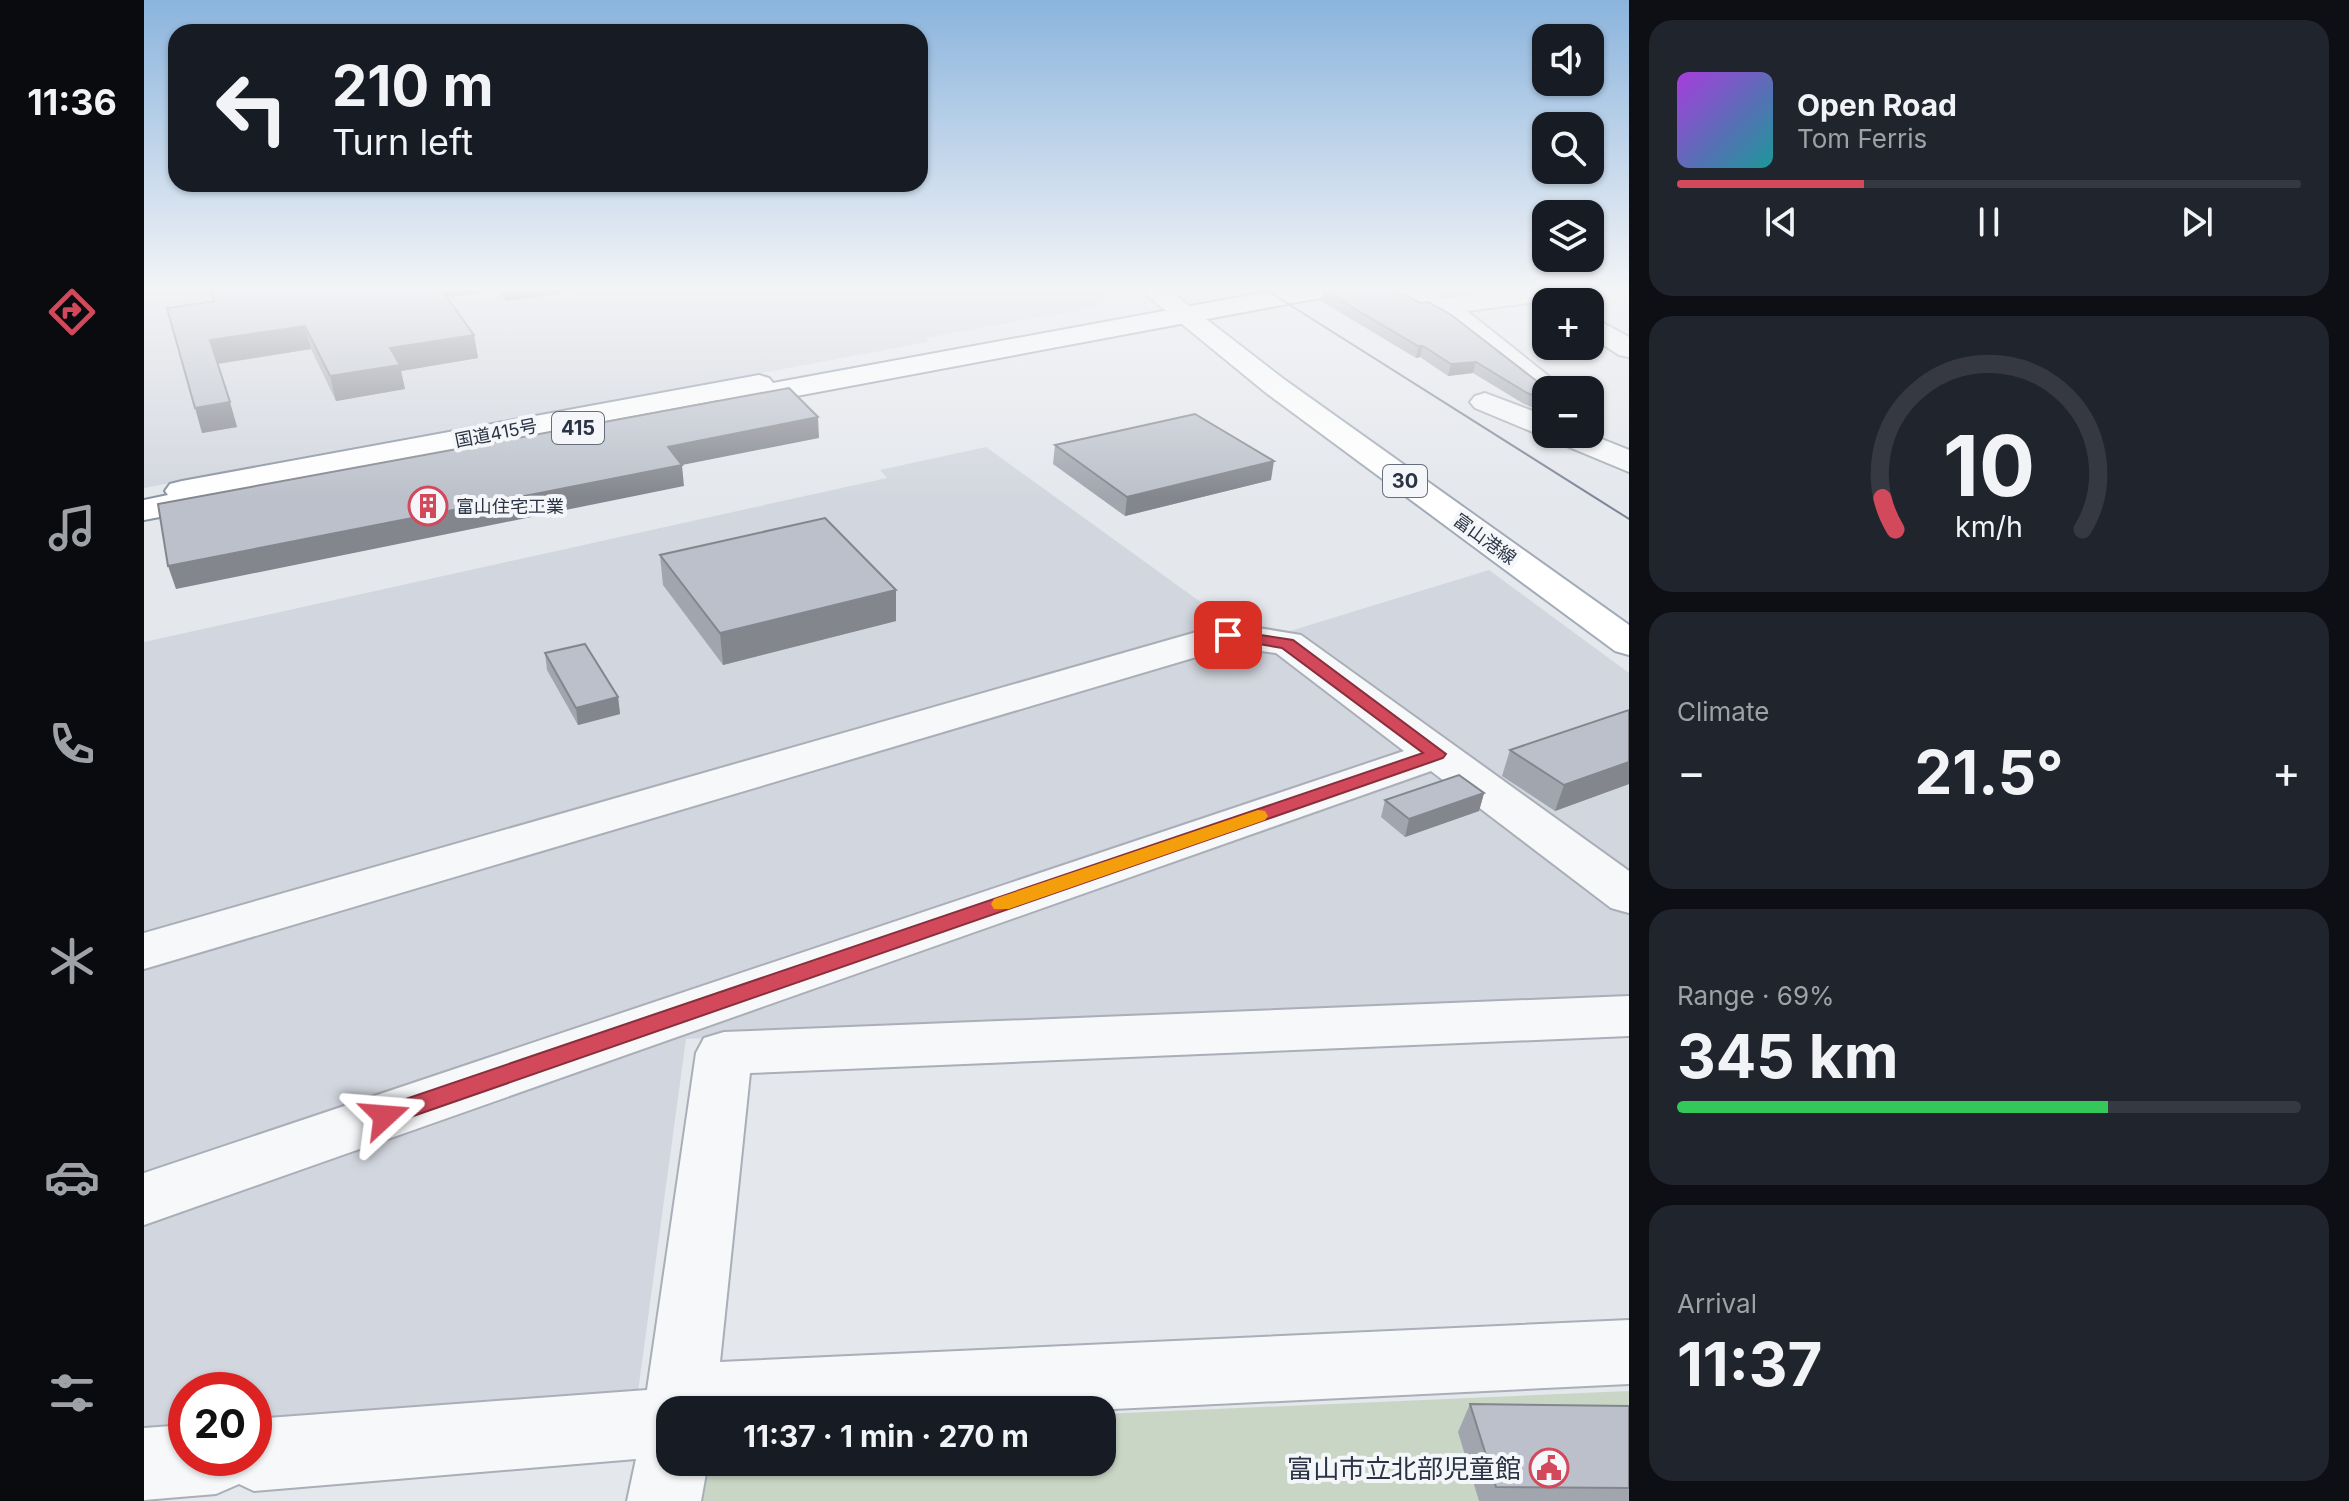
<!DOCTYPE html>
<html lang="en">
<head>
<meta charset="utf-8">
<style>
	body { margin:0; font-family:Inter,"Noto Sans JP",sans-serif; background:#20242c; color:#f1f3f6; height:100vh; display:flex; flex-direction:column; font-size:30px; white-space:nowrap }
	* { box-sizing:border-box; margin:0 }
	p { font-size:26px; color:#9ea1a6 }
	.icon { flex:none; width:44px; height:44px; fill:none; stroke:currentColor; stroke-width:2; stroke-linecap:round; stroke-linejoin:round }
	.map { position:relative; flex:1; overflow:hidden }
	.panel { display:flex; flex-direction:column; gap:20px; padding:20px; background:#0d0f14; width:720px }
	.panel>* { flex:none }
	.guide { position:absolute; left:24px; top:24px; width:760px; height:168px; border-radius:24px; box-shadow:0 2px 6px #0004; background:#171b24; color:#f1f3f6; overflow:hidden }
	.buttons { position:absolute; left:1388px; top:24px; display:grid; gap:16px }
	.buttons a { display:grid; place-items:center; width:72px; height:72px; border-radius:16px; background:#171b24; box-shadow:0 2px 6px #0004; font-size:40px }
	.speed { position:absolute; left:24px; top:1372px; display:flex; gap:16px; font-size:40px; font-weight:700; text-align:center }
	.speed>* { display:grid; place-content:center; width:104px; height:104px; border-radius:50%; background:#171b24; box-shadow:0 2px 6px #0004; line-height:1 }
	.speed .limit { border:12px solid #d22; background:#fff; color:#111 }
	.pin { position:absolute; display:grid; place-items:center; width:68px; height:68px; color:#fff; margin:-34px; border-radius:16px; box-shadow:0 4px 12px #0006 }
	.me { position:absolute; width:88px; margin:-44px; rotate:71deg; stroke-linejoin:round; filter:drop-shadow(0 0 6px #0008) }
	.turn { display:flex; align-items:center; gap:28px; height:168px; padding:0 32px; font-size:36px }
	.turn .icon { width:104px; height:104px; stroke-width:2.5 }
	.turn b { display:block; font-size:56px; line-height:68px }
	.big { font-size:60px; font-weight:700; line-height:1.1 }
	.panel .widget { flex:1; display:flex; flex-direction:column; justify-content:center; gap:12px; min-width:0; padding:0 28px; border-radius:24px; background:#20242c }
	.panel .dial { align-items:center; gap:0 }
	.dial svg { height:208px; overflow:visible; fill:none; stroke:#363941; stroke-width:7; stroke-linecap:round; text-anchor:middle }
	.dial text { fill:#f1f3f6; stroke:none }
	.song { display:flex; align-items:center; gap:24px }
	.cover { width:96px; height:96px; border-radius:12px; background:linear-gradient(135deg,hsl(280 70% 55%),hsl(180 70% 35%)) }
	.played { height:8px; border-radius:4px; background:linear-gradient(90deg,#d1495b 30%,#363941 30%) }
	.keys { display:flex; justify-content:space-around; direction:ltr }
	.heat { display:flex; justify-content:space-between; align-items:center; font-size:44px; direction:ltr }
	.charge { height:12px; border-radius:6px; background:linear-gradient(90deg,#34c759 69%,#363941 0) }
	.trip { position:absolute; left:512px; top:1396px; width:460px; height:80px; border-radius:24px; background:#171b24; box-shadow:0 2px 6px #0004; font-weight:700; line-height:80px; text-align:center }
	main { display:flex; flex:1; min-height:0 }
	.tabs { display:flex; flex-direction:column; width:144px; justify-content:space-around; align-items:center; background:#090b0e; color:#9ea1a6 }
	.tabs .icon { width:56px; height:56px }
	.tabs .current { color:#d1495b }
	.tabs b { font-size:36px; color:#f1f3f6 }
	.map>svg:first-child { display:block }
</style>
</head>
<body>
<main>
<nav class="tabs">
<b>11:36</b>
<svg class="icon current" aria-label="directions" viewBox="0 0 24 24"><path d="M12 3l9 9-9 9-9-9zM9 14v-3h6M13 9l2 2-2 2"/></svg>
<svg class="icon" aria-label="music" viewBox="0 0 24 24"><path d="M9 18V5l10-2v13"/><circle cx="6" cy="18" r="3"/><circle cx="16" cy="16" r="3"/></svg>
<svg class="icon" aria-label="phone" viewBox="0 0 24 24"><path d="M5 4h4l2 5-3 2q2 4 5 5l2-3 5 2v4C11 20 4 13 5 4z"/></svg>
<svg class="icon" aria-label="climate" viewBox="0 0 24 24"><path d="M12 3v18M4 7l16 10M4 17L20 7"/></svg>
<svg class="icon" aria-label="car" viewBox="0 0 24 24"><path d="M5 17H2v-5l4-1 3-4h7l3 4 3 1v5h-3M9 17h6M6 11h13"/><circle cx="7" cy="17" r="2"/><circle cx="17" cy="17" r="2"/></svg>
<svg class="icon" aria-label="filters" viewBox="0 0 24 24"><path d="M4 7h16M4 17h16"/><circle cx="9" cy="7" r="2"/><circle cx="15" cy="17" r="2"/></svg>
</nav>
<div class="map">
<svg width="1485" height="1501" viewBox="0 0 1485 1501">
	<rect width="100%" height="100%" fill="#e4e7ec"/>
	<g fill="#d2d6de">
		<path d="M0,288H972L957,306L782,338L784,342L0,488Z"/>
		<path d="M842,447L1080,619L1146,631L1345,570L1485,673V998L542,1039L492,1406L110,1433V1390H42V1438L0,1441V642L743,478L736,470Z"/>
	</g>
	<path fill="#c9d6c5" d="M1485,1391V1501H546L552,1462H958V1414Z"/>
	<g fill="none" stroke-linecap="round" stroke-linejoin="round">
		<defs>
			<g id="minor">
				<path d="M1249,288H1280L1300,298L1378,288H1450L1447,293L1438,296L1323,311L1422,390H1402V398L1305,322L1252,293Z"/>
				<path d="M1446,316L1485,337V357L1475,355L1446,336Z"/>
				<path d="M1341,393L1402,416V434H1445L1485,450V472L1331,408L1326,402L1331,396Z"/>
				<path d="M1084,623L1157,635L1485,871V913L1467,908L1287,771L0,1225V1173L1260,751L1132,653L1086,647L0,969V933Z"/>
				<path d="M1485,996V1036L606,1073L576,1362L1485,1320V1384L949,1410H526V1462H564L557,1501H483L492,1459L110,1491L95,1484L72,1494L0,1500V1428L42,1425V1458H110V1419L503,1390L552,1053L560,1038L580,1032Z"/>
			</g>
			<path id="major" d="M994,288H1022L1141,380L1485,625V655L1471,651L1121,392Z"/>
			<path id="highway" d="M1144,288H1198L1195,293L1186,296L588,408L578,405L574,400L85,492L89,497L84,504L0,520V500L24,495L21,491L26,484L38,481L615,375L625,378L629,383Z"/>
		</defs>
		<use href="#minor" stroke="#a9aeb7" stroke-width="4"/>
		<use href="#major" stroke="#a3abb8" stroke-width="4"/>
		<use href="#highway" stroke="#8b94a3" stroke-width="4"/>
		<use href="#minor" fill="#f7f8fa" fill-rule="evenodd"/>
		<use href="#major" fill="#fff" fill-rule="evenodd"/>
		<use href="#highway" fill="#fff" fill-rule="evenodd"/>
		<path stroke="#7d8696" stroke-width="2" d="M1119,288L1485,519"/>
	</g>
	<g fill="#a1a5ae">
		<path d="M65,288H451L362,301L352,290L303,297L330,335L334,358L257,371L261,389L192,401L167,349L74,364L93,427L58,433L69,302Z"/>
		<path d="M1179,290L1403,389L1416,390H1402V413L1380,404L1329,373L1304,376L1276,357L1272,358L1177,301Z"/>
		<path d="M911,445L1127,480L981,516L909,464Z"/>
		<path d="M516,555L752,621L579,665L519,585Z"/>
		<path d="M401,653L474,697L476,714L434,725L403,670Z"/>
		<path d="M1485,710V784L1411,811L1358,776L1366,750Z"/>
		<path d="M1340,793L1335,811L1261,837L1237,817L1241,800Z"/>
		<path d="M1326,1404L1485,1406V1501H1335L1314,1432Z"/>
	</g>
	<g fill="#83868d">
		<path d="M290,288H352V290L292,299Z"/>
		<path d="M360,288H451L362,301Z"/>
		<path d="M161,326L167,349L72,364L66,340Z"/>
		<path d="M330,335L334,358L257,371L261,389L192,401L186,376L246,348Z"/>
		<path d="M1274,346H1279L1276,357L1272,358Z"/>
		<path d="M1332,362L1329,373L1304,376L1307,364Z"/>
		<path d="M86,402L93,427L58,433L51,408Z"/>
		<path d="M674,417L675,438L538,465L540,486L32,589L24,566L524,447Z"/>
		<path d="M1130,461L1127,480L981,516L983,497Z"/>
		<path d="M752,590V621L579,665L576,633Z"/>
		<path d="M474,697L476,714L434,725L432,708Z"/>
		<path d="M1485,762V784L1411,811L1420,785Z"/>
		<path d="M1340,793L1335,811L1261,837L1265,819Z"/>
	</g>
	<g fill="#bbc0ca" stroke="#83868d" stroke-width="2">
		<path d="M66,288H296L330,335L246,348L256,365L186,376L161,326L66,340L86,402L51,408L23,308L71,301Z"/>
		<path d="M1187,288H1248L1276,303L1284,302L1306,314L1403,389L1407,388L1408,384L1416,390H1402V400L1383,393L1332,362L1307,364L1279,346H1274L1179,290Z"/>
		<path d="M645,388L674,417L524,447L538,465L24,566L14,504Z"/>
		<path d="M1051,414L1130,461L983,497L911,445Z"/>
		<path d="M681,518L752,590L576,633L516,555Z"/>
		<path d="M441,644L474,697L432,708L401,653Z"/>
		<path d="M1485,710V762L1420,785L1366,750Z"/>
		<path d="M1315,775L1340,793L1265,819L1241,800Z"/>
		<path d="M1326,1404L1485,1406V1488L1352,1487Z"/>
	</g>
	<linearGradient id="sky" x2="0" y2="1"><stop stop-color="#8bb4dd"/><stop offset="0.58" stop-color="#f3f4f6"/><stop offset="1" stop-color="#f3f4f6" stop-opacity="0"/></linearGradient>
	<rect width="1485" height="498" fill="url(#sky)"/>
	<path fill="#d1495b" stroke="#882f3b" stroke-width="2" d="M1084,630L1149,640L1302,754L1299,758L249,1123L241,1126L232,1123L228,1116L232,1109L1279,753L1138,648L1079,638V631Z"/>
	<path fill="#f59e0b" d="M1114,810L1121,811L1124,816L1121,820L865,909H850L847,904L850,899Z"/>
	<defs>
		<symbol id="building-ring" viewBox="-11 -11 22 22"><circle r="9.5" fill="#f4f6f9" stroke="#d1495b" stroke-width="1.5"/><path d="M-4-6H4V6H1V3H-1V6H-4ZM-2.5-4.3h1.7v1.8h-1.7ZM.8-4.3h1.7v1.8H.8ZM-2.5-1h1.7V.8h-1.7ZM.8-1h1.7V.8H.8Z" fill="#d1495b"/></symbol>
		<symbol id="civic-ring" viewBox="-11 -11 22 22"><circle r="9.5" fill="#f4f6f9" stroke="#d1495b" stroke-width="1.5"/><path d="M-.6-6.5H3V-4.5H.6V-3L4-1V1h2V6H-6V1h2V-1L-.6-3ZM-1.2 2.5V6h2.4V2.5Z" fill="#d1495b"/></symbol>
	</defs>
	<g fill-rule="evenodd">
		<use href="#building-ring" x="262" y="484" width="44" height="44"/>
		<use href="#civic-ring" x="1383" y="1446" width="44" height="44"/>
	</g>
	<g text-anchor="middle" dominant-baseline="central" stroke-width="8" stroke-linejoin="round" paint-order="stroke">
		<g font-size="18" fill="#2b3445" stroke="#f4f6f9">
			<text transform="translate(352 433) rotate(-11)">国道415号</text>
			<text transform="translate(1341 539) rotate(36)">富山港線</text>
		</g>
		<g font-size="18" fill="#2b3445" stroke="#f4f6f9" text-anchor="start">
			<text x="312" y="506">富山住宅工業</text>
		</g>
		<g fill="#f4f6f9" stroke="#676e7b" stroke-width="2">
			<rect x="408" y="412" width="52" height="32" rx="6"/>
			<rect x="1239" y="465" width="44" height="32" rx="6"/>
		</g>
		<g font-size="20" font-weight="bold" fill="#2b3445">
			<text x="434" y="428">415</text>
			<text x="1261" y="481">30</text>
		</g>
		<g font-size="26" fill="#2b3445" stroke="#f4f6f9" text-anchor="end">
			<text x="1377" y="1468">富山市立北部児童館</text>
		</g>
	</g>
</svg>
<div class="buttons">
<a><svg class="icon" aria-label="sound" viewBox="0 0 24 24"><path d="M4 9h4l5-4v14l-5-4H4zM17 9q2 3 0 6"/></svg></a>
<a><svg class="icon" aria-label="search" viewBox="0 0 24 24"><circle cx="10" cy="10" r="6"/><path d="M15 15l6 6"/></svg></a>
<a><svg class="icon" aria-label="layers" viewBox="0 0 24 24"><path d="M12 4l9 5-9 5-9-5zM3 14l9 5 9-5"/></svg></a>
<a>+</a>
<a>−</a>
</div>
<div class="speed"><div class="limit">20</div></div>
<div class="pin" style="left:1084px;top:635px;background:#d93025"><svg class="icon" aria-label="arrive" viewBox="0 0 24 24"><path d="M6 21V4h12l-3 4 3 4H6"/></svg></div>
<svg class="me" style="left:241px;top:1116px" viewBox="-20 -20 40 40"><path d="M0-17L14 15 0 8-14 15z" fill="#d1495b" stroke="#fff" stroke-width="4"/></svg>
<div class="trip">11:37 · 1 min · 270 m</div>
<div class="guide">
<div class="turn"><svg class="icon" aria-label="left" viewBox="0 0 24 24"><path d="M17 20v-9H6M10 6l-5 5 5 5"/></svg><div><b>210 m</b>Turn left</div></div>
</div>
</div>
<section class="panel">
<div class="widget">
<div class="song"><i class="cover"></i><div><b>Open Road</b><p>Tom Ferris</p></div></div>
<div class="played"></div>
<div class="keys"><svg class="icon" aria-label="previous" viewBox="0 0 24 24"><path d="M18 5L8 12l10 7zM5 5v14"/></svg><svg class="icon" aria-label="pause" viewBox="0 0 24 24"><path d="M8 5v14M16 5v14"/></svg><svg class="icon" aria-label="next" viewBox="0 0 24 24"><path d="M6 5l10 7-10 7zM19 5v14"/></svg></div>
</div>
<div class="widget dial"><svg viewBox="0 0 100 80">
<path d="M14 69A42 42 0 1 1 86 69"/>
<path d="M14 69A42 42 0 0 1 9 57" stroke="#d1495b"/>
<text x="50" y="56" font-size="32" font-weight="700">10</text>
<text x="50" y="72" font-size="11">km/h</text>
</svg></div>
<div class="widget"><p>Climate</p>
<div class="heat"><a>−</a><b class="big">21.5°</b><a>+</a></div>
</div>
<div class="widget"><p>Range · 69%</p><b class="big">345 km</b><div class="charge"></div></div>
<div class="widget"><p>Arrival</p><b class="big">11:37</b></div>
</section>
</main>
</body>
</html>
